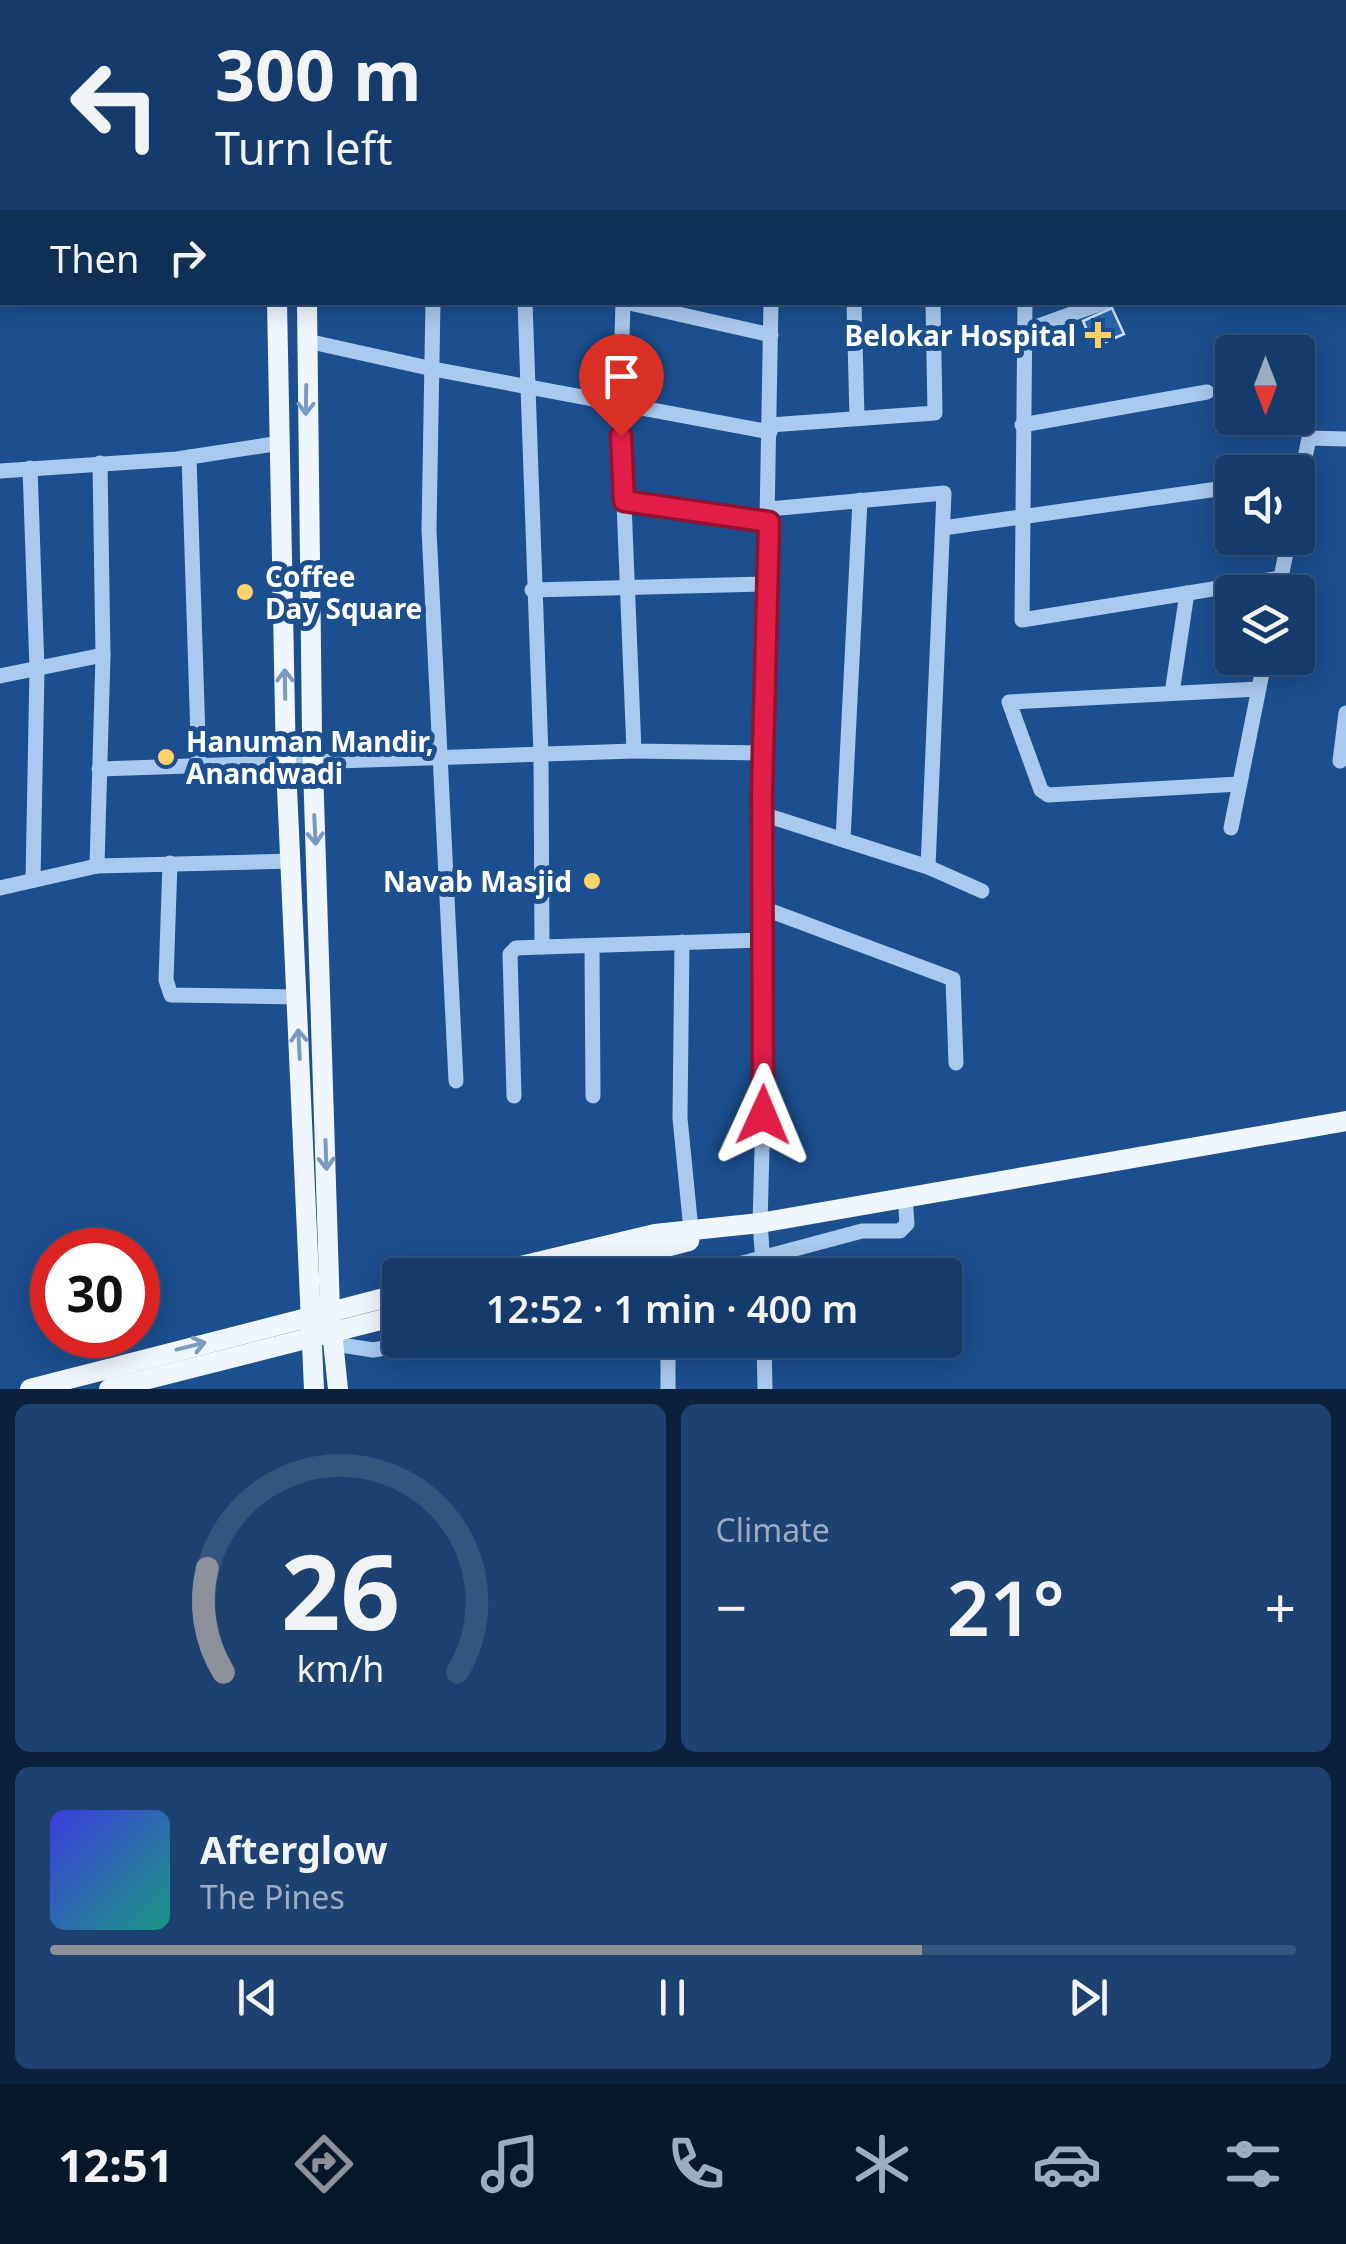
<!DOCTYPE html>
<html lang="en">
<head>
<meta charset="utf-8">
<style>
	body { margin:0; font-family:"Noto Sans",sans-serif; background:#1d4271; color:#f1f3f6; height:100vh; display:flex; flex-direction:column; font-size:38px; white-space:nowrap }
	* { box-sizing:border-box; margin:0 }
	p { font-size:32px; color:#9dadc1 }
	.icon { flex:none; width:55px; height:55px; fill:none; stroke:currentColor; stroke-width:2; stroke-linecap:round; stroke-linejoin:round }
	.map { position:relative; height:1389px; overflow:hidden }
	.panel { display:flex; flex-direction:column; gap:15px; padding:15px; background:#0b203b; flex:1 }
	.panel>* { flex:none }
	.banner { position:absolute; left:0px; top:0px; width:1348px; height:305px; box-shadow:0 5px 25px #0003,0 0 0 2px #33557e; background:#143b6b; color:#f1f3f6; overflow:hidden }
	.needle { width:65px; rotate:180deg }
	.tools { position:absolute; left:1215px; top:335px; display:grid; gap:20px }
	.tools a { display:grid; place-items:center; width:100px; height:100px; border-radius:10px; background:#143b6b; box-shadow:0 5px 25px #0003,0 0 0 2px #33557e; font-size:50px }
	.speed { position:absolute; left:30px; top:1228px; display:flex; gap:20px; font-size:50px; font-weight:700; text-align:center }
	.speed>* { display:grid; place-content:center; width:130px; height:130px; border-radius:50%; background:#143b6b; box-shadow:0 5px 25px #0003,0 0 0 2px #33557e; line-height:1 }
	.speed .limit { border:15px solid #d22; background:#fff; color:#111 }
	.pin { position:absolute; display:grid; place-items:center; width:85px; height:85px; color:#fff; margin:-102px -42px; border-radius:50% 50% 50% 0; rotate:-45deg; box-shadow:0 0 10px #0007 }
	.pin .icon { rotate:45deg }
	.me { position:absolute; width:110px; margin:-55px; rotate:1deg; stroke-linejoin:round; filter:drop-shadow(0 0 8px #0008) }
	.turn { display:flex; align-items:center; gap:35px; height:210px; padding:0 50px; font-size:45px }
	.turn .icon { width:130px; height:130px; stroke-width:2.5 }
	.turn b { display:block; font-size:70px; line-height:85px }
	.then { display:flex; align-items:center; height:95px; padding:0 50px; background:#0003; gap:20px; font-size:38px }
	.big { font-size:75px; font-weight:600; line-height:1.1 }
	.panel .tile { flex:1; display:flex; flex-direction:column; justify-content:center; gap:15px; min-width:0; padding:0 35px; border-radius:15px; background:#1d4271 }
	.panel .dial { align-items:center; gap:0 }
	.dial svg { height:260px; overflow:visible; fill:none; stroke:#33557e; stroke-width:7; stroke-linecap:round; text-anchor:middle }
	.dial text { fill:#f1f3f6; stroke:none }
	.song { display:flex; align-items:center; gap:30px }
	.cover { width:120px; height:120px; border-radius:15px; background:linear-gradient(135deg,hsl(240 70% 55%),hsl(170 70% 35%)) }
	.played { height:10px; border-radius:5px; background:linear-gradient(90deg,#8c9099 70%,#33557e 70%) }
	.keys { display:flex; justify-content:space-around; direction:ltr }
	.heat { display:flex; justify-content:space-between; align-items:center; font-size:55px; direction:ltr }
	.panel .tiles { flex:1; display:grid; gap:15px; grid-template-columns:1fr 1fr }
	.tile:last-child { grid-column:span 2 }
	.trip { position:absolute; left:382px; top:1258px; width:580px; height:100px; border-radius:10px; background:#143b6b; box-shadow:0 5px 25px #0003,0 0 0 2px #33557e; font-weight:600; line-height:100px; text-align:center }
	.tabs { display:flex; height:160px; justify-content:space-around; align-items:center; background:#08182b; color:#9dadc1 }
	.tabs .icon { width:70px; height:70px }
	.tabs .on { color:#8c9099 }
	.tabs b { font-size:45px; color:#f1f3f6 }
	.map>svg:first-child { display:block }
</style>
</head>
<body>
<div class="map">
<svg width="1346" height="1389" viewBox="0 0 1346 1389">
	<rect width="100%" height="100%" fill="#1b4f8f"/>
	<path fill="#2a66ad" stroke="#cfe3fa" stroke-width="2.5" d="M1112,308L1124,334L1094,347L1083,321Z"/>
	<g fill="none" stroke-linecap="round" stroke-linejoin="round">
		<g stroke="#a9c9ee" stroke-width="15">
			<path d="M434,0V2"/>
			<path d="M524,0V2"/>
			<path d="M648,0L649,2"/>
			<path d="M750,0L751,2"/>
			<path d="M816,0L833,2"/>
			<path d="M1029,2H1048"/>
			<path d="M1108,2V0"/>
			<path d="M1345,18H1346"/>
			<path d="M1345,113H1346"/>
			<path d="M0,295H2"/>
			<path d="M433,302L429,530L456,1081"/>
			<path d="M525,302L541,755L542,947L763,940"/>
			<path d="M623,302L620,404L634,751L763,753"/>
			<path d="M625,302L771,335"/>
			<path d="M854,302L857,418"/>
			<path d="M1025,302L1022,620L1281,578"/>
			<path d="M1024,331L1105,302"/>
			<path d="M307,341L433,369L770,432"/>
			<path d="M770,425L935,413L933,302"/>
			<path d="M1022,425L1207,392"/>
			<path d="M189,457L199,769"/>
			<path d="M30,468L37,669L33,880"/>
			<path d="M0,471L177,459L280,443"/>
			<path d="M1301,477L1309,438L1346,439"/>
			<path d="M1298,478L1301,477L1298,496"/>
			<path d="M624,501L769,522"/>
			<path d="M943,528L1232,487"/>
			<path d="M532,590L767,584"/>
			<path d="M1278,592L1289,538"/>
			<path d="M0,676L103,655"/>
			<path d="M1172,693L1187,593"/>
			<path d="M1340,761L1346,713"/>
			<path d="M99,769L634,751"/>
			<path d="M1239,784L1048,795L1041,790L1009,702L1258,689"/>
			<path d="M762,814L928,867L944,493L769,509"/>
			<path d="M1231,828L1265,658"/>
			<path d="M843,840L860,500"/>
			<path d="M170,863L166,980L171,995L297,997"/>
			<path d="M97,866L103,655L100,463"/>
			<path d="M928,867L982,891"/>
			<path d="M0,888L97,866L291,861"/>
			<path d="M763,908L953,979L956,1063"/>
			<path d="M682,942L680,1118L692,1240"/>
			<path d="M592,947L593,1096"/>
			<path d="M514,1096L510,954L516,948L542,947"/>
			<path d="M698,1275L862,1231H900L907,1224L905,1196"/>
			<path d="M764,1275L760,1223L764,1079L762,792L771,302"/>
			<path d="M668,1340V1389"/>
			<path d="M764,1340L765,1389"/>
			<path d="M335,1344L373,1350L431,1340"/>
		</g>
		<g stroke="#f0f6ff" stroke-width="20">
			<path d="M275,0V2"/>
			<path d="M304,0V2"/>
			<path d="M277,302L286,766L314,1389"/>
			<path d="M307,302L312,735L330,1312L338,1389"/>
			<path d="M483,1275L655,1234L760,1223L1346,1121"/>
			<path d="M560,1275L689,1241"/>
			<path d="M30,1389L400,1294"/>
			<path d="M109,1389L400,1315"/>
		</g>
	</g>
	<defs><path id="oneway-shaft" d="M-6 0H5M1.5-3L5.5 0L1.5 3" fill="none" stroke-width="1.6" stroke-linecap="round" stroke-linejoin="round" transform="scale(2.5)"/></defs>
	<g stroke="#7b9ac1">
		<use href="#oneway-shaft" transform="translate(306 400) rotate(91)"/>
		<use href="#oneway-shaft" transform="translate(285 684) rotate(-91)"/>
		<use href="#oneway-shaft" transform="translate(315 830) rotate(87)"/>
		<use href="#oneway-shaft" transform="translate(299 1044) rotate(-93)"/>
		<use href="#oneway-shaft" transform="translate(326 1155) rotate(88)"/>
		<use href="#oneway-shaft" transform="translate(191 1346) rotate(-14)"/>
	</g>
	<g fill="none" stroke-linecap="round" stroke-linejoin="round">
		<defs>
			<path id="route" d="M621,436L624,501L769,522L762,792L763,1115"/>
		</defs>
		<use href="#route" stroke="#92132f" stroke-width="25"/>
		<use href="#route" stroke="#e11d48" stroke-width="18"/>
	</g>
	<g fill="#ffd166" stroke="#1b4f8f" stroke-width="4">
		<path d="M1093 320h10v10h10v10h-10v10h-10v-10h-10v-10h10z"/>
		<circle cx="245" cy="592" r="10"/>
		<circle cx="166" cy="757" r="10"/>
		<circle cx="592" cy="881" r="10"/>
	</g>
	<g text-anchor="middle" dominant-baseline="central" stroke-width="10" stroke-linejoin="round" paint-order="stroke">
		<g font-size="28" font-weight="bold" fill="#fff" stroke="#1b4f8f" text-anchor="end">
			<text x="1076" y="335">Belokar Hospital</text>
			<text x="265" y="576" text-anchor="start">Coffee<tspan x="265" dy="32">Day Square</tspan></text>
			<text x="186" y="741" text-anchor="start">Hanuman Mandir,<tspan x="186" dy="32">Anandwadi</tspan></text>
			<text x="572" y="881">Navab Masjid</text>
		</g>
	</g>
</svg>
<div class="tools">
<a><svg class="needle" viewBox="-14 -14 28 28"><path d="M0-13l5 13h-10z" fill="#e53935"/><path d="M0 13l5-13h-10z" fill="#9dadc1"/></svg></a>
<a><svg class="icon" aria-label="sound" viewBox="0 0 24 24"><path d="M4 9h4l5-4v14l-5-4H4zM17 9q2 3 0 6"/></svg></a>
<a><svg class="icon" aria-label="layers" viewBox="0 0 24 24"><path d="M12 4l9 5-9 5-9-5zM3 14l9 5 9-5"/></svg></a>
</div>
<div class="speed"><div class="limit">30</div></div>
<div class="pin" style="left:621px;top:436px;background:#d93025"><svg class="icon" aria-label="arrive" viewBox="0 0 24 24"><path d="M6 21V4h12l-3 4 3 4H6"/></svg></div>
<svg class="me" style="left:763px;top:1115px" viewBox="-20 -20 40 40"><path d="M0-17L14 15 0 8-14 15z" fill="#e11d48" stroke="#fff" stroke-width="4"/></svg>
<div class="trip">12:52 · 1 min · 400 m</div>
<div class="banner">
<div class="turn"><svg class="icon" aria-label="left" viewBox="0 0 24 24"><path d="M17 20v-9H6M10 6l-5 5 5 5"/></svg><div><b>300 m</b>Turn left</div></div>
<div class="then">Then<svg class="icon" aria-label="right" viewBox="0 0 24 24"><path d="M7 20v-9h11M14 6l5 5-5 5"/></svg></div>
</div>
</div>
<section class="panel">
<div class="tiles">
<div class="tile dial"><svg viewBox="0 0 100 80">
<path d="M14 69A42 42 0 1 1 86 69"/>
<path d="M14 69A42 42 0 0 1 9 37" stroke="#8c9099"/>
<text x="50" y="56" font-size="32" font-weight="700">26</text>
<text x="50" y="72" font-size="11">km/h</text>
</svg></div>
<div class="tile"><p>Climate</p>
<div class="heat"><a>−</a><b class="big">21°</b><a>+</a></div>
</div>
<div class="tile">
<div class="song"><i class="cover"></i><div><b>Afterglow</b><p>The Pines</p></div></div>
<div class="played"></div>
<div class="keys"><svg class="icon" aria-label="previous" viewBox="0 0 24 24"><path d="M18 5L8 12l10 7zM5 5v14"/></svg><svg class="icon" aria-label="pause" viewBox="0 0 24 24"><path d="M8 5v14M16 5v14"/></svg><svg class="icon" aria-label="next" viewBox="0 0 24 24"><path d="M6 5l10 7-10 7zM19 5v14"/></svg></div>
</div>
</div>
</section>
<nav class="tabs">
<b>12:51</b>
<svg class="icon on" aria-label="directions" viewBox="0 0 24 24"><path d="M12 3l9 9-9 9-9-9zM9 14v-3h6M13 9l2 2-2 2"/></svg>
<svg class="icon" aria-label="music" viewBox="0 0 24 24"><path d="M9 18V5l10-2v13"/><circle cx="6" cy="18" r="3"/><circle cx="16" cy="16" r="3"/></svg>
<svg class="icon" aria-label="phone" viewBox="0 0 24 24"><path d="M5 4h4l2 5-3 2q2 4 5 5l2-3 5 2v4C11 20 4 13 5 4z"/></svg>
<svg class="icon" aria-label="climate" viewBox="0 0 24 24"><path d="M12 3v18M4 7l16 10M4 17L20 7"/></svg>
<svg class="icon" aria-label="car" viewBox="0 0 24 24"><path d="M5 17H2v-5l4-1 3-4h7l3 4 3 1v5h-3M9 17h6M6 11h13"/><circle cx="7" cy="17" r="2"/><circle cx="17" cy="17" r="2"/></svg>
<svg class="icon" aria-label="filters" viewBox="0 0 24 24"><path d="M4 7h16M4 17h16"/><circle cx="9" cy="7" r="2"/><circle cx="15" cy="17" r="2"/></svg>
</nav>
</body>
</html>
